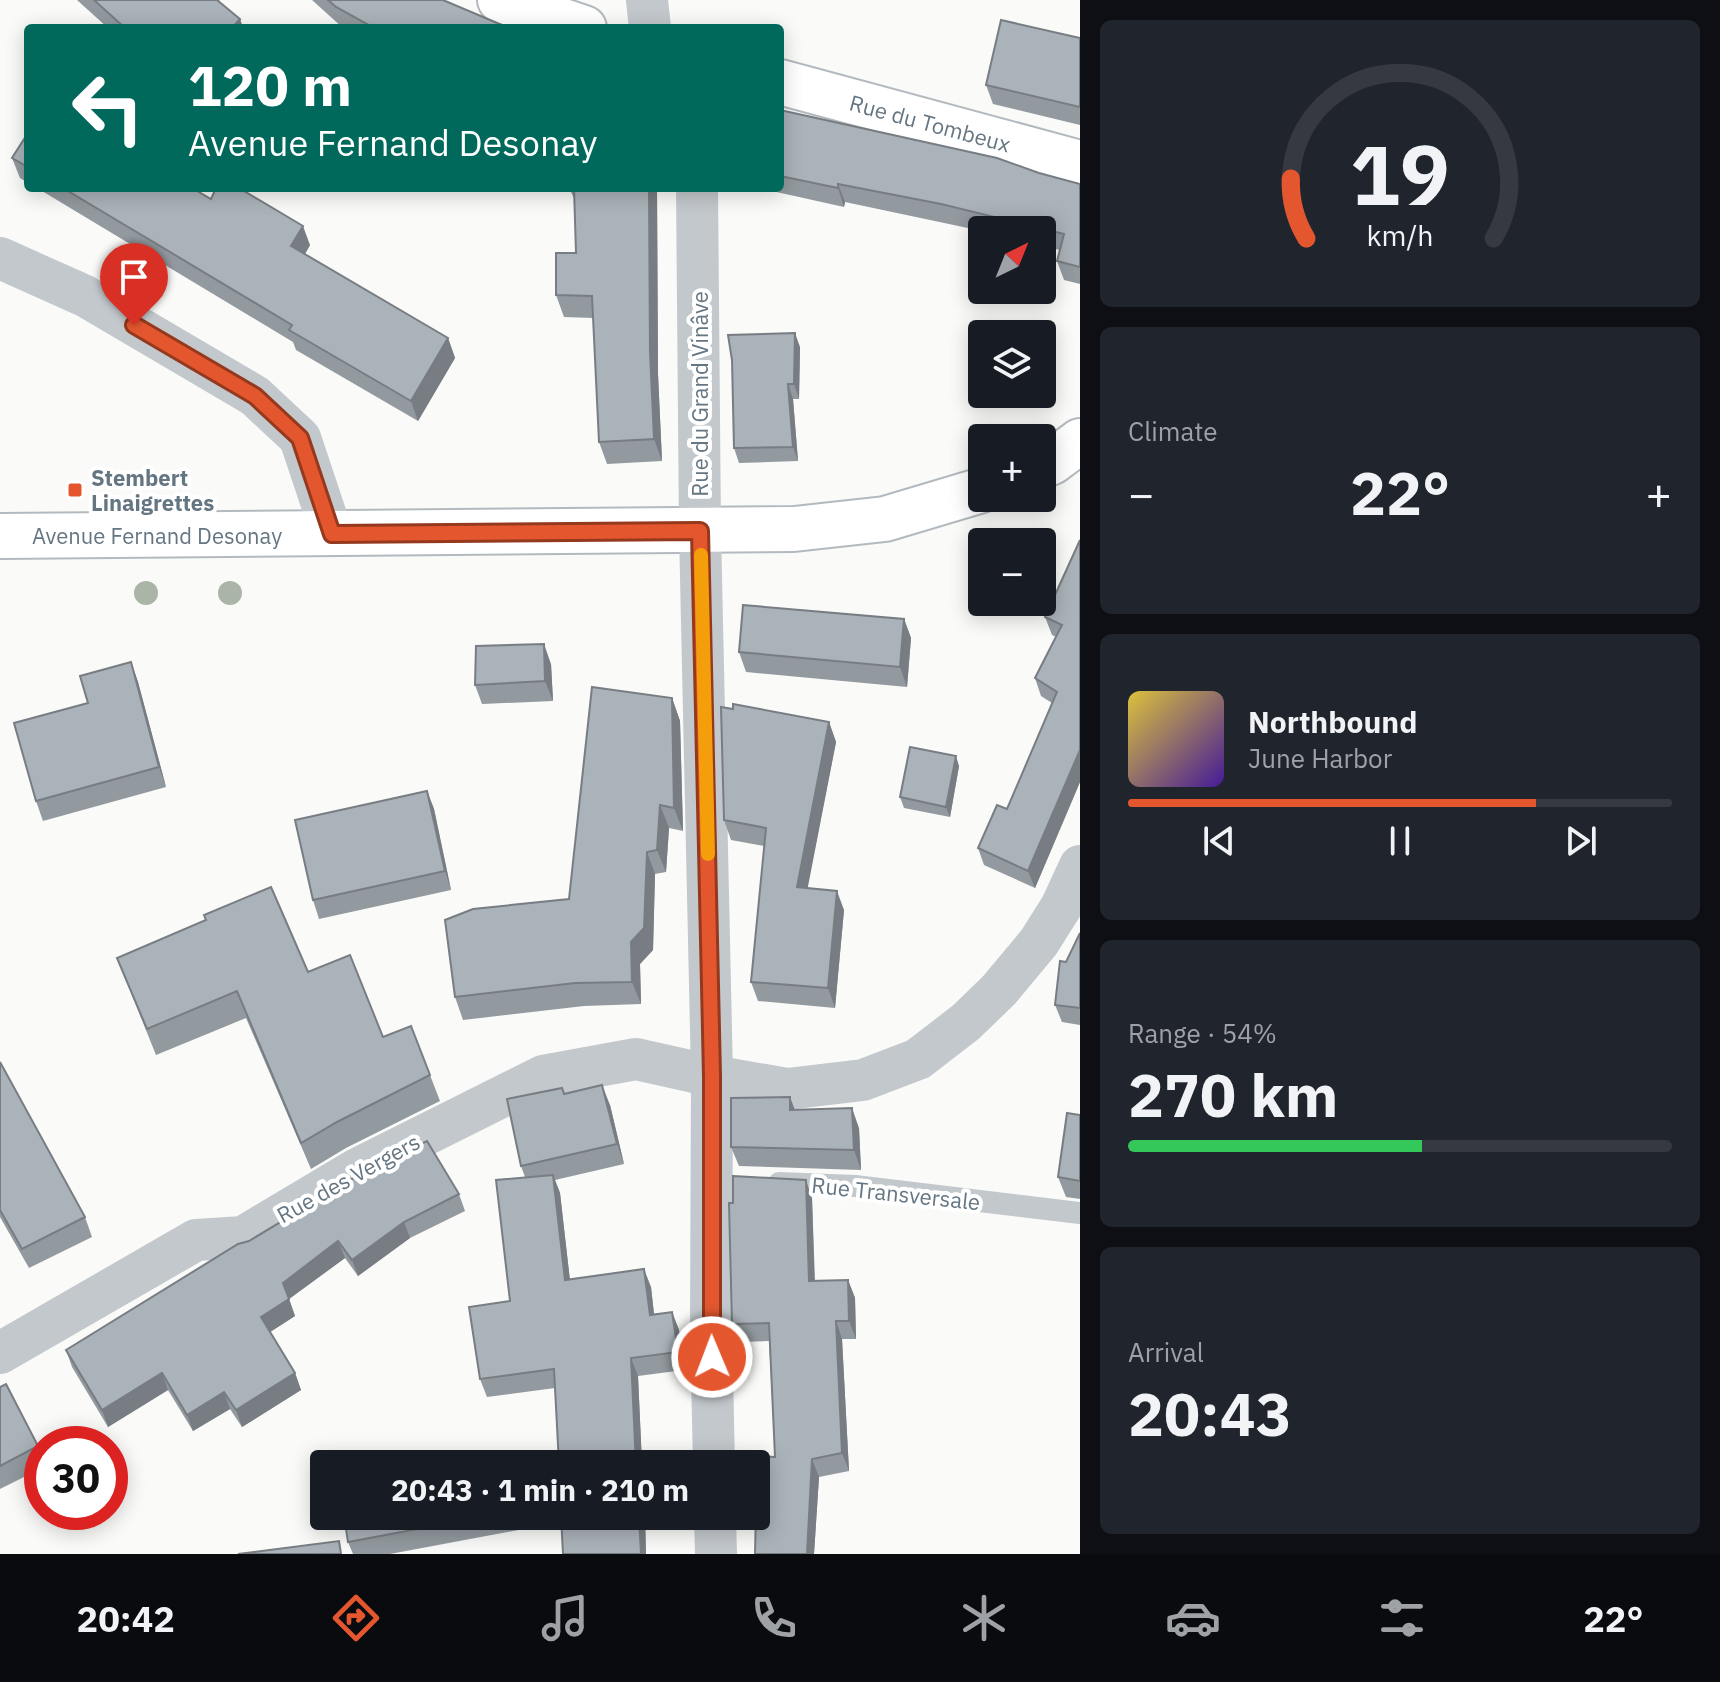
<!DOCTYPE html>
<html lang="en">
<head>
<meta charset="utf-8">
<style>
	body { margin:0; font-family:"IBM Plex Sans",sans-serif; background:#20242c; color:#f1f3f6; height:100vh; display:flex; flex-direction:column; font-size:30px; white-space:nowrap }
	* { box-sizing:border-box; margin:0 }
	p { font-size:26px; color:#9ea1a6 }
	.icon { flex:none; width:44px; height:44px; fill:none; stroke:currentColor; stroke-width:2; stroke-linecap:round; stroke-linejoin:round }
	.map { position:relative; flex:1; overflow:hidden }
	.drawer { display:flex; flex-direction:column; gap:20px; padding:20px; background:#0d0f14; width:640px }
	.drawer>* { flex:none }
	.hud { position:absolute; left:24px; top:24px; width:760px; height:168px; border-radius:8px; box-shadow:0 4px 20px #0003; background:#00695c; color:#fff; overflow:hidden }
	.needle { width:52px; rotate:43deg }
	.tools { position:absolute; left:968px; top:216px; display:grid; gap:16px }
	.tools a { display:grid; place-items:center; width:88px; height:88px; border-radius:8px; background:#171b24; box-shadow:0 4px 20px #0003; font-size:40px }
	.speed { position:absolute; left:24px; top:1426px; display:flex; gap:16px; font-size:40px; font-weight:700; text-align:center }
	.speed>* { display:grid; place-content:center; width:104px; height:104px; border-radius:50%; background:#171b24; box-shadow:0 4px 20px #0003; line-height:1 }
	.speed .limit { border:12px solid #d22; background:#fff; color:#111 }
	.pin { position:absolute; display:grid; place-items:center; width:68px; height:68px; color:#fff; margin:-82px -34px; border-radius:50% 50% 50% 0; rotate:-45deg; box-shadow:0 0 8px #0007 }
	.pin .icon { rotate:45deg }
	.me { position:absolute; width:88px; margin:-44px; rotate:359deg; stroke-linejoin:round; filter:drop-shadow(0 0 6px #0008) }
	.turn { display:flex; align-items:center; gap:28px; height:168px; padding:0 32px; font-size:36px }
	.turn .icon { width:104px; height:104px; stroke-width:2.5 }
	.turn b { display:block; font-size:56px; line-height:68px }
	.big { font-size:60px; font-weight:800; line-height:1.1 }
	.drawer .tile { flex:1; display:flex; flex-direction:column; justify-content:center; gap:12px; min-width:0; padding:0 28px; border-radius:12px; background:#20242c }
	.drawer .dial { align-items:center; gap:0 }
	.dial svg { height:208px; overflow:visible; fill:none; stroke:#363941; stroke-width:7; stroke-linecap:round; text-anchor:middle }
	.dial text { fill:#f1f3f6; stroke:none }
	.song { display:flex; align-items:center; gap:24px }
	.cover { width:96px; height:96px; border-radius:12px; background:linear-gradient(135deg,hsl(50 70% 55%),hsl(260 70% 35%)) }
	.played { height:8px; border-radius:4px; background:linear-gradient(90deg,#e4572e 75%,#363941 75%) }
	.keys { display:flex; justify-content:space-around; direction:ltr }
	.heat { display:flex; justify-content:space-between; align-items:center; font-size:44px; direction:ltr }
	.charge { height:12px; border-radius:6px; background:linear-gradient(90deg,#34c759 54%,#363941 0) }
	.trip { position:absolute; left:310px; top:1450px; width:460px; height:80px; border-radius:8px; background:#171b24; box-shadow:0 4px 20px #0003; font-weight:800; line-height:80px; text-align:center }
	.tab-bar { display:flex; height:128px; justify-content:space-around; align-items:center; background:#090b0e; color:#9ea1a6 }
	.tab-bar .icon { width:56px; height:56px }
	.tab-bar .current { color:#e4572e }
	.tab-bar b { font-size:36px; color:#f1f3f6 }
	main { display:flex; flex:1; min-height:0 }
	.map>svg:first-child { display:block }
</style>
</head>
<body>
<main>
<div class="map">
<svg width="1080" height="1554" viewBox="0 0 1080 1554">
	<rect width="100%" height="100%" fill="#fafaf8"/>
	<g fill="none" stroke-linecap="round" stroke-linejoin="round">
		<defs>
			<g id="secondary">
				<path d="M500,0L584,28"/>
				<path d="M780,82L1080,163"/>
				<path d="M1042,466L1052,462L1080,441"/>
				<path d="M0,536L794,529L885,519L982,490"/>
			</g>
		</defs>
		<use href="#secondary" stroke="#b3babf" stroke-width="48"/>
		<path stroke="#c3c8cc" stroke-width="22" d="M779,1183L855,1186L1080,1213"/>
		<g stroke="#c3c8cc" stroke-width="42">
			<path d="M647,0L650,28"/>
			<path d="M697,188L700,531L712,1076L711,1331L714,1464"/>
			<path d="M0,258L85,296L255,396L300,438L332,534"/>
			<path d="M0,1353L196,1240L243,1237L357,1169L543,1076L636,1059L712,1076L787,1089L863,1080L918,1059L966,1022L999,990L1039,942L1061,907L1080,866"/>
			<path d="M715,1516L716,1554"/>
		</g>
		<use href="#secondary" stroke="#fff" stroke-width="44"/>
	</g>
	<g fill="#aab4a7">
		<circle cx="146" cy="593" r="12"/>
		<circle cx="230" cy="593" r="12"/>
	</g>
	<g fill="#929a9f">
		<path d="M77,0H220L219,1L240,19L243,28H108Z"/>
		<path d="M312,0H443L509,28H343Z"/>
		<path d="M1080,38V125L993,104L986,85Z"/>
		<path d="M780,110L1080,184V284L1064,280L1057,261L1060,250L1042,246V230H982V231L845,202L844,207L772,191L771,188H780Z"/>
		<path d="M28,133V183L20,178L12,158Z"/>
		<path d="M37,188H192L211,199L310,245L305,254L448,338L455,358L418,421L296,350L293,342Z"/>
		<path d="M569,188H657L658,374L662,461L607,464L599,442L593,318L564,317L556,295L576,253L574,198Z"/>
		<path d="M800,347L799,399H793L798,461L739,463L734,448L732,360Z"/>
		<path d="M1080,540V782L1035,888L984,865L978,848L1007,809L1052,703L1041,696L1035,678L1056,637L1052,635L1045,617Z"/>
		<path d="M904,619L911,638L907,687L746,672L739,652Z"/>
		<path d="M131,662L138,682L166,787L43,821L36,801L88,703Z"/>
		<path d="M551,664L553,701L482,704L475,685Z"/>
		<path d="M672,698L680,721L683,831L669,828L666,872L655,874L653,950L640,964L641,1004L584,1006L463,1020L455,997L569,899Z"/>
		<path d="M829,722L836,742L807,888L844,910L835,1008L758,1001L751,982L764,846L731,840L724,820Z"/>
		<path d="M959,766L950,817L904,808L900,797Z"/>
		<path d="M427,791L434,809L451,890L319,919L313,900Z"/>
		<path d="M1080,933V1025L1062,1022L1055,1005L1066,962Z"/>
		<path d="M117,958L308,972L383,1037L430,1075L440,1101L346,1148L311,1169L246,1018L156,1055Z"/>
		<path d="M0,1062L85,1217L92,1237L29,1268L0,1217Z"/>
		<path d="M562,1088L565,1094L610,1105L624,1164L555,1180L560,1193L570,1280L651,1287L654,1314L672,1312L679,1330L684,1370L638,1376L642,1464H559L555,1388L487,1397L480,1379L510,1301L525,1177L521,1166Z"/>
		<path d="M790,1097L795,1110L859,1128L861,1170L739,1166L731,1147Z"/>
		<path d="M1080,1115V1199L1066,1197L1058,1177Z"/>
		<path d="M459,1194L465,1211L410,1238L358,1276L345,1258L289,1299L295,1316L270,1332L295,1373L301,1390L242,1427L230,1409L193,1431L168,1390L108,1427L72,1367L66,1350Z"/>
		<path d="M812,1198L815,1280H848L855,1298L856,1339H842L849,1471L819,1477L814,1554H755L756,1526L747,1525L744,1516H756L775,1457L769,1341L739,1342L732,1324Z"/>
		<path d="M0,1387L38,1446L42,1457V1468L0,1489Z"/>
		<path d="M344,1516H645L646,1554L561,1522L390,1554H353L348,1542Z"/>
	</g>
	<g fill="#777d82">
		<path d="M240,19L243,28H232Z"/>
		<path d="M838,184L845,202L844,207L838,188Z"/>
		<path d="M649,188H657L658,374L662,461L654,439L650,351Z"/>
		<path d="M303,226L310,245L298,266L291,246Z"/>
		<path d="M795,333L800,347L799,399L794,384Z"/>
		<path d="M448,338L455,358L418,421L411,401Z"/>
		<path d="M788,384L793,399L798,461L793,447Z"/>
		<path d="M904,619L911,638L907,687L900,667Z"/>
		<path d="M544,644L551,664L553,701L545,681Z"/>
		<path d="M131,662L138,682L166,787L159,767Z"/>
		<path d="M672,698L680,721L683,831L674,808Z"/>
		<path d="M829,722L836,742L804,907L797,887Z"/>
		<path d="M1080,750V782L1035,888L1028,871Z"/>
		<path d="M956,756L959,766L950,817L946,807Z"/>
		<path d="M427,791L434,809L451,890L445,871Z"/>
		<path d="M660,805L669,828L666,872L657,850Z"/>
		<path d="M647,852L655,874L653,950L640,964L641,1004L632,982L631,942Z"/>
		<path d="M837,891L844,910L835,1008L828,988Z"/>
		<path d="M602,1085L610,1105L624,1164L617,1144Z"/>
		<path d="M790,1097L797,1117L790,1110Z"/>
		<path d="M852,1108L859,1128L861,1170L854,1150Z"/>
		<path d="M553,1175L560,1193L572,1299L565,1280Z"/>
		<path d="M806,1180L812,1198L815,1299L809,1281Z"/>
		<path d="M404,1222L410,1238L358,1276L352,1260Z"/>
		<path d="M338,1241L345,1258L289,1299L295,1316L267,1334L261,1317L283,1283Z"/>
		<path d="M644,1269L651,1287L656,1333L650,1315Z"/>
		<path d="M848,1280L855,1298L856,1339L849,1321Z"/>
		<path d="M672,1312L679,1330L684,1370L678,1352Z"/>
		<path d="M836,1321L842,1339L849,1471L842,1453Z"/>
		<path d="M631,1358L638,1376L642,1464H636Z"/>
		<path d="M162,1373L168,1390L108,1427L102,1410Z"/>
		<path d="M295,1373L301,1390L242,1427L236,1410Z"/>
		<path d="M224,1392L230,1409L193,1431L187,1415Z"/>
		<path d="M812,1459L819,1477L814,1554H807Z"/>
		<path d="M639,1516H645L646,1554H641Z"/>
	</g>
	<g fill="#aab3b9" stroke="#777d82" stroke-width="2">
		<path d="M94,0H217L240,19L232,28H125Z"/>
		<path d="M328,0H443L509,28H374L336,7Z"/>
		<path d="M1001,20L1080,38V107L986,85Z"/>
		<path d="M780,110L997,158L1039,173L1080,184V267L1057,261L1064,234L941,204L838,184V188L780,176Z"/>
		<path d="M28,133V167L12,158Z"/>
		<path d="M63,188H192L211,199L216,188H239L303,226L291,246L448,338L411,401L289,330L292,325Z"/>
		<path d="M574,188H649L650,351L654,439L599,442L592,296L556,295V253H576Z"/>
		<path d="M795,333L794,384H788L793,447L734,448L732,360L728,335Z"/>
		<path d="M1080,540V750L1028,871L978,848L997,805L1007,809L1057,692L1035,678L1062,625L1045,617Z"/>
		<path d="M743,605L904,619L900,667L739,652Z"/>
		<path d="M544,644L545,681L475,685L476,646Z"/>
		<path d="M131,662L159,767L36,801L14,723L88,703L80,676Z"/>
		<path d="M592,687L672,698L674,808L660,805L657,850L647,852L644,928L631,942L632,982L575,983L455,997L445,920L473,909L569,899Z"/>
		<path d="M733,704L829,722L797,887L837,891L828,988L751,982L766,828L724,820L721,707L733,709Z"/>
		<path d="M910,747L956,756L946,807L900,797Z"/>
		<path d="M427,791L445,871L313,900L295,820Z"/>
		<path d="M271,887L308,972L350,955L383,1037L411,1026L430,1075L337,1122L301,1143L237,991L147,1029L117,958L206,920L204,915Z"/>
		<path d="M1080,933V1008L1055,1005L1060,961L1066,962Z"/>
		<path d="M0,1062L85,1217L22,1249L0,1210Z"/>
		<path d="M602,1085L617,1144L521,1166L507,1099L562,1088L564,1094Z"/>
		<path d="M790,1097V1110L852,1108L854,1150L731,1147V1098Z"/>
		<path d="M1067,1113L1080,1115V1181L1058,1177Z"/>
		<path d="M427,1141L459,1194L404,1222L352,1260L338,1241L283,1283L289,1299L261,1317L295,1373L236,1410L224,1392L187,1415L162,1373L102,1410L66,1350L238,1244L249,1241L362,1173Z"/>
		<path d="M553,1175L565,1280L644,1269L650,1315L672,1312L678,1352L631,1358L636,1464H559L554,1369L480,1379L469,1307L510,1301L496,1180Z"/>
		<path d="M733,1176L806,1180L809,1281L848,1280L849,1321H836L842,1453L812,1459L807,1554H755L756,1508V1464H743L744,1455L775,1457L769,1323L732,1324L729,1203H733Z"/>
		<path d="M6,1384L38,1446L0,1466V1387Z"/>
		<path d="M344,1516H487L348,1542Z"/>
		<path d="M561,1516H639L641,1554H563Z"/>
		<path d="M339,1541L341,1554H238Z"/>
	</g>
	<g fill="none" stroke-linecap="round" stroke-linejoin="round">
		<defs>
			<path id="route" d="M134,325L255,396L300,438L332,534L700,531L712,1076V1357"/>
		</defs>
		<use href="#route" stroke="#94391e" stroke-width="20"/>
		<use href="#route" stroke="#e4572e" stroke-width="14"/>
		<path stroke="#f59e0b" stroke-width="14" d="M701,555L708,854"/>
	</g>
	<rect fill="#e4572e" stroke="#fff" stroke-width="3" x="67" y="482" width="16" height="16" rx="4"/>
	<g text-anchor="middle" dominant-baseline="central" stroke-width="8" stroke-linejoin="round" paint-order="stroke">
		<g font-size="22" fill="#657683" stroke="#fff">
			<text transform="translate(930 123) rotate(15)">Rue du Tombeux</text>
			<text transform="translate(699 394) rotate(-90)">Rue du Grand Vinâve</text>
			<text x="157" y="535">Avenue Fernand Desonay</text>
			<text transform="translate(348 1178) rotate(-29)">Rue des Vergers</text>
			<text transform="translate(896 1193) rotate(6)">Rue Transversale</text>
		</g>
		<g font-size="22" font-weight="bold" fill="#657683" stroke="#fff" text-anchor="start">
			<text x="91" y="477">Stembert<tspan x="91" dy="25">Linaigrettes</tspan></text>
		</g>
	</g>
</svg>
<div class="tools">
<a><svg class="needle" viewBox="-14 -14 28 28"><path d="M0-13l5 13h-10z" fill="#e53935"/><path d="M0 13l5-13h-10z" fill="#9ea1a6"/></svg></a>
<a><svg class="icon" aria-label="layers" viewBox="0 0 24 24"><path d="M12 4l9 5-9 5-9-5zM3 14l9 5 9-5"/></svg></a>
<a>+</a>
<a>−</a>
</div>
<div class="speed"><div class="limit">30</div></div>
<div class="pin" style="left:134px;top:325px;background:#d93025"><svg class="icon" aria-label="arrive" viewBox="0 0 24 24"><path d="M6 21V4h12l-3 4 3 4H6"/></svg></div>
<svg class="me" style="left:712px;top:1357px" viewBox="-20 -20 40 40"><circle r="17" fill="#e4572e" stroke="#fff" stroke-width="3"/><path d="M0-11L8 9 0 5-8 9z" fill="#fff"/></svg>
<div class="trip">20:43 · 1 min · 210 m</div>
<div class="hud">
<div class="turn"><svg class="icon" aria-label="left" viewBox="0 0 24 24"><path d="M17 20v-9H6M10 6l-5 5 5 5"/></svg><div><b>120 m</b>Avenue Fernand Desonay</div></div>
</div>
</div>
<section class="drawer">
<div class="tile dial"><svg viewBox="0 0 100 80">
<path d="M14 69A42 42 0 1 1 86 69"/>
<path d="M14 69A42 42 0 0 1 8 46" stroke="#e4572e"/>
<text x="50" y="56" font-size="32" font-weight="700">19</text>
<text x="50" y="72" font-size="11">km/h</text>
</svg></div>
<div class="tile"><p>Climate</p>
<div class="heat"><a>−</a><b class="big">22°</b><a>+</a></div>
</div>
<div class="tile">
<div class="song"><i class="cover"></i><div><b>Northbound</b><p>June Harbor</p></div></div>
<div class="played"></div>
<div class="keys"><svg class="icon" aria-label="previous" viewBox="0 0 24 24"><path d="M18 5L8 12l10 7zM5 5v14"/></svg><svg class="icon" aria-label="pause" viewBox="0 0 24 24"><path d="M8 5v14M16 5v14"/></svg><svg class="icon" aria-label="next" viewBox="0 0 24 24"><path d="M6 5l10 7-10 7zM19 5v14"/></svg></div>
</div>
<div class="tile"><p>Range · 54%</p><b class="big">270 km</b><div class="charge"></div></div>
<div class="tile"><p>Arrival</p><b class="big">20:43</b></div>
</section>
</main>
<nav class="tab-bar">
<b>20:42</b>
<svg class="icon current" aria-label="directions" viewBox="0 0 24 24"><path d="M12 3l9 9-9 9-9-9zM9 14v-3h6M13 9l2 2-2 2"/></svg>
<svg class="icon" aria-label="music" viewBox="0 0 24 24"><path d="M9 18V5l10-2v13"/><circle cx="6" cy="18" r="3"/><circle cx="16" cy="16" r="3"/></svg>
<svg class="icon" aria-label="phone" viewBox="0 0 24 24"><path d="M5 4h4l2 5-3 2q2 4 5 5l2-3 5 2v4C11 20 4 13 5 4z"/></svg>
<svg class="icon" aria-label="climate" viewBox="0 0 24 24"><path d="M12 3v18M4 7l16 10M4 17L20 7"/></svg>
<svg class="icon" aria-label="car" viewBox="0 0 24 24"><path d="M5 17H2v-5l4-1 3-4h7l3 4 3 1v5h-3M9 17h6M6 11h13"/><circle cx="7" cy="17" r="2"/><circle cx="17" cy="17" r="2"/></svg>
<svg class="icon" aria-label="filters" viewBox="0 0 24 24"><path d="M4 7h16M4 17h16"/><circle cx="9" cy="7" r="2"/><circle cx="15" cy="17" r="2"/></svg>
<b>22°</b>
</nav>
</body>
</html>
